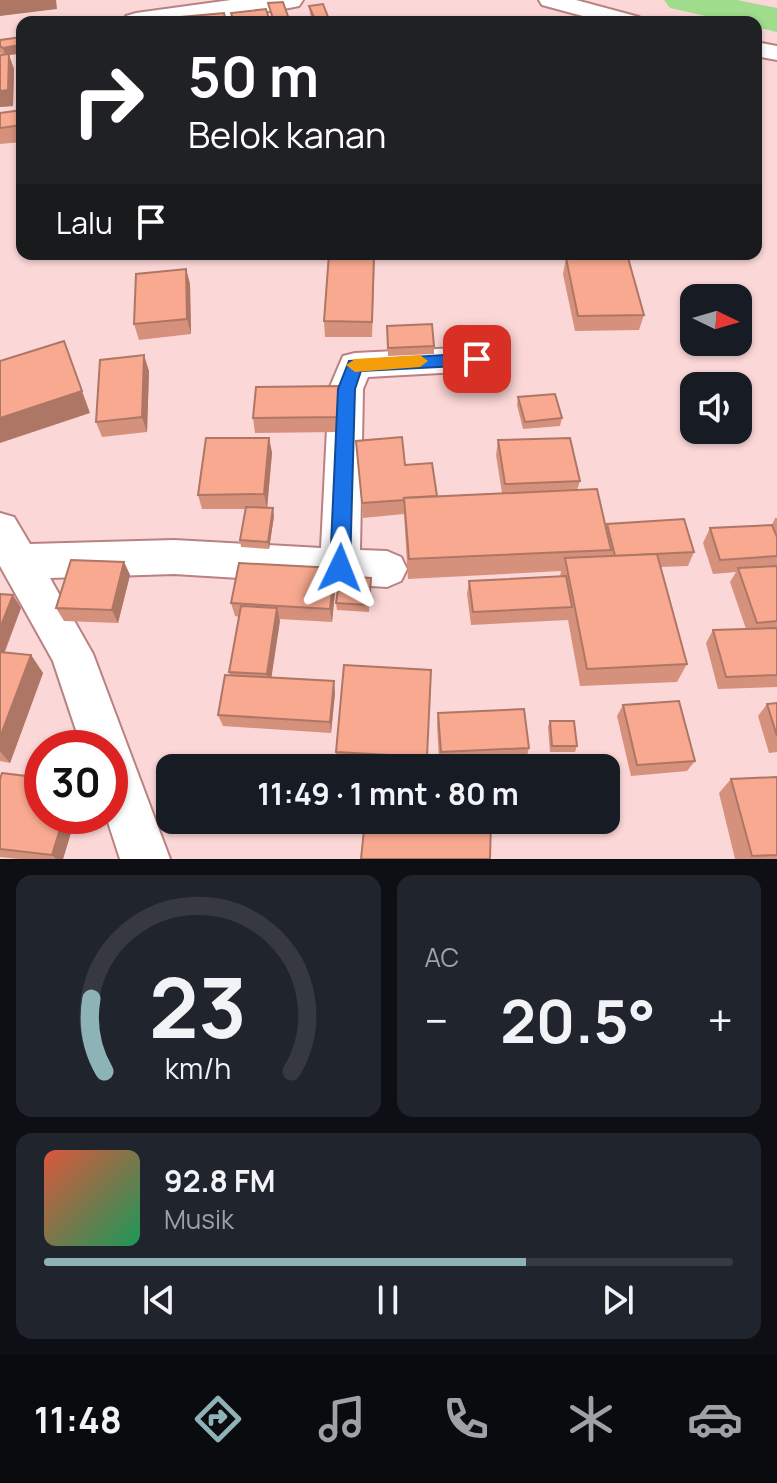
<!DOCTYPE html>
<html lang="id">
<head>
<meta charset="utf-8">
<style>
	body { margin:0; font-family:Manrope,sans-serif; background:#20242c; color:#f1f3f6; height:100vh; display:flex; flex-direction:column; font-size:30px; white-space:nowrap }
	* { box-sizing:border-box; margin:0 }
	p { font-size:26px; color:#9ea1a6 }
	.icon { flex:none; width:44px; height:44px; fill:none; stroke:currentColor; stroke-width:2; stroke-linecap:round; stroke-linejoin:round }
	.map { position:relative; height:859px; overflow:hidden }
	.details { display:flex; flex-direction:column; gap:16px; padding:16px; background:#0d0f14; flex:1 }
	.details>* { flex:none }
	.hud { position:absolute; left:16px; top:16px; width:746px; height:244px; border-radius:16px; box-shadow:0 2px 6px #0004; background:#202124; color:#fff; overflow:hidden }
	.needle { width:52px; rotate:95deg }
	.buttons { position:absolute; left:680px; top:284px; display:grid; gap:16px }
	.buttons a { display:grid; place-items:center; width:72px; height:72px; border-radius:16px; background:#171b24; box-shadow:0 2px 6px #0004; font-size:40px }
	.speed { position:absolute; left:24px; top:730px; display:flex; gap:16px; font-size:40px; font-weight:700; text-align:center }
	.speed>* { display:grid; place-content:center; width:104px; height:104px; border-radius:50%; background:#171b24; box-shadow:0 2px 6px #0004; line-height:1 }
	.speed .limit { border:12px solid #d22; background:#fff; color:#111 }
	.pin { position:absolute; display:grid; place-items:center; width:68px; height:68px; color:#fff; margin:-34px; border-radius:16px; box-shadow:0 4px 12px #0006 }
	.me { position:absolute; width:88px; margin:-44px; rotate:2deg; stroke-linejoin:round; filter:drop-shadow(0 0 6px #0008) }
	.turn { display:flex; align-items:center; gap:28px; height:168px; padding:0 40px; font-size:36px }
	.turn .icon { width:104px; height:104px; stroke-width:2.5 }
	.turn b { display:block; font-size:56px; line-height:68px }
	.then { display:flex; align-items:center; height:76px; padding:0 40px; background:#0003; gap:16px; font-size:30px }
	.big { font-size:60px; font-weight:700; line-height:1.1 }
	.details .card { flex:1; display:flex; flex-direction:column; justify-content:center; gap:12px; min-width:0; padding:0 28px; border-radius:16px; background:#20242c }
	.details .dial { align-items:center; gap:0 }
	.dial svg { height:208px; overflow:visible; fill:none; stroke:#363941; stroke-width:7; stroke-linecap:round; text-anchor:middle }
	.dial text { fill:#f1f3f6; stroke:none }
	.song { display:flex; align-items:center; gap:24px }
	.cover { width:96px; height:96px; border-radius:12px; background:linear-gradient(135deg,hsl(10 70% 55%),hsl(150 70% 35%)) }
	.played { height:8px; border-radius:4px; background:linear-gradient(90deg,#8eb3b6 70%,#363941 70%) }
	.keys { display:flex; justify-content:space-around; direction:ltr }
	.heat { display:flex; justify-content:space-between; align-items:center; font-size:44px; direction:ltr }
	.details .tiles { flex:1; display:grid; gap:16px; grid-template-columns:1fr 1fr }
	.card:last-child { grid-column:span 2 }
	.trip { position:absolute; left:156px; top:754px; width:464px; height:80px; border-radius:16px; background:#171b24; box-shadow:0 2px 6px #0004; font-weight:700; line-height:80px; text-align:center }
	.menu { display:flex; height:128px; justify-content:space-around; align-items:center; background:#090b0e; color:#9ea1a6 }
	.menu .icon { width:56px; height:56px }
	.menu .current { color:#8eb3b6 }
	.menu b { font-size:36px; color:#f1f3f6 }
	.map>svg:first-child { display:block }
</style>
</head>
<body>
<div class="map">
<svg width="777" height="859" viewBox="0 0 777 859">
	<rect width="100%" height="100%" fill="#fcd7d7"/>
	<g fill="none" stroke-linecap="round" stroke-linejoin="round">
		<path fill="#9fdc8b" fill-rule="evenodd" d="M664,0H737L777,8V32L756,27V22H732L670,8Z"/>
		<defs>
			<g id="street">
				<path d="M539,0H576L639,17L643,22H605L542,5Z"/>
				<path d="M756,42L777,46V60L756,56Z"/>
				<path d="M477,347L489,350L494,359L489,368L477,371L368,377L363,389L360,550L387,551L401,557L407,569L401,581L387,587L174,574L50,578L93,654L170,859H120L106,816H110V748H82L53,661L0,566V513L14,517L30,544L174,540L321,548L329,389L343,356L355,353Z"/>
			</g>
			<path id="secondary" d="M231,0H303L299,6L289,8L195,22H122L126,16L136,13Z"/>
		</defs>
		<use href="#street" stroke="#ba8182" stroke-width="4"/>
		<use href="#secondary" stroke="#ba8182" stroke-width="4"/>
		<use href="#street" fill="#fff" fill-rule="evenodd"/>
		<use href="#secondary" fill="#fff" fill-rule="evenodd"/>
	</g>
	<g fill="#d5917c">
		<path d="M309,6L330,22H313L310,14Z"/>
		<path d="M0,40L20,54L9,55L14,69L13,106L0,107V55L3,54L0,53Z"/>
		<path d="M22,110V142L0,144V113Z"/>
		<path d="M375,254L372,337H325L324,321Z"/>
		<path d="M566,258L644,315L639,330L575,331L563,274Z"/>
		<path d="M186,269L190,284L191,334L139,340L134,324Z"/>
		<path d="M387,326L434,346V354L388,356Z"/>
		<path d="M149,371L147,432L102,437L96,422Z"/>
		<path d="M340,386V432L255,433L253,418Z"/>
		<path d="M518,397L562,418L560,426L523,429L517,405Z"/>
		<path d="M269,438L272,453L267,508L274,516L269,549L241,547L240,540L245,509H202L198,495Z"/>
		<path d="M498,440L580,481L577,490L606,528L607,524L694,552L688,566L660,567L687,664L677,682L580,686L568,620L471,625L467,594L469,581L560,577L561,571L408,579L404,514L363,518L356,441L405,465L437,496L502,493L496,455Z"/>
		<path d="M775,518H777V687L718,689L706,643L713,630L746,629L730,582L736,572L713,574L703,543L710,528L772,525Z"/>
		<path d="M124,562L130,575L118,623L64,621L56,608Z"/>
		<path d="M335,568L336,582L332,622L279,619L271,678L335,693L331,733L223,726L218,715L230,675L229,672L239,617L235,616L231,603Z"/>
		<path d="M371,578L369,612L337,610L336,603Z"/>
		<path d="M0,594L13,595L21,608L5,652L31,655L43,673L10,763L0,761Z"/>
		<path d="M431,670L427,760L439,761L437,724L438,713L529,748L526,760L388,767L337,763L336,752Z"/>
		<path d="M767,704H777V752L769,753L758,716Z"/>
		<path d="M623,705L695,761L687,771L631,776L617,716Z"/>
		<path d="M550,721L577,746L575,752H550L548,727Z"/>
		<path d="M777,777V859H735L719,793L731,779Z"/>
		<path d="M0,779L42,816H76L63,859H19L0,857Z"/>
	</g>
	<g fill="#ae7665">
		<path d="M0,0H56L57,9L0,16Z"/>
		<path d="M19,45L22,53L9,55L14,69L13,106L0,107V91L6,56L3,48Z"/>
		<path d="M186,269L190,284L191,334L187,319Z"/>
		<path d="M64,341L90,413L0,443V418Z"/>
		<path d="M144,355L149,371L147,432L142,417Z"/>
		<path d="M269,438L272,453L267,509L264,494Z"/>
		<path d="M273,508L274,516L269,549L268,542Z"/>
		<path d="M124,562L130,575L118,623L112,610Z"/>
		<path d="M335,568L336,582L332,622L330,609Z"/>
		<path d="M13,595L21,608L0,663V628Z"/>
		<path d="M277,608L280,621L270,687L267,674Z"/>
		<path d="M31,655L43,673L10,763L0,751V737Z"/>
		<path d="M334,681L335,693L331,733L330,722Z"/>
		<path d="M64,816H76L63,859H56L52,855Z"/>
	</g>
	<g fill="#f8a990" stroke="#ae7665" stroke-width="2">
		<path d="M283,2L290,22H274L268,3Z"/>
		<path d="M323,4L330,22H316L309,6Z"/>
		<path d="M266,9L270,22H234L231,13Z"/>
		<path d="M224,13L226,22H171L170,18Z"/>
		<path d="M22,37V59H21L19,45L3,48L0,46V40Z"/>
		<path d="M9,54L8,90L0,91V55Z"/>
		<path d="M22,110V125L0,128V113Z"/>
		<path d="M329,254H374L372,322L324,321Z"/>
		<path d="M566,258H628L644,315L578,316Z"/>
		<path d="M186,269L187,319L134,324L136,274Z"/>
		<path d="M432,324L434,346L388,348L387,326Z"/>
		<path d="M64,341L82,391L0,418V361Z"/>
		<path d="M144,355L142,417L96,422L100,360Z"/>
		<path d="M340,386L339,417L253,418L256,387Z"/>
		<path d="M555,394L562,418L525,422L518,397Z"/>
		<path d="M402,437L405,465L432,463L437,496L404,498L405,500L362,503L356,441Z"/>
		<path d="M206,438H269L264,494L198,495Z"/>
		<path d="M570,438L580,481L505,484L498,440Z"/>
		<path d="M597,489L611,550L409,559L404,498Z"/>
		<path d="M246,507L273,508L268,542L240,540Z"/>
		<path d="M684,519L694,552L615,556L607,524Z"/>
		<path d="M772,525L777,537V556L720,560L710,528Z"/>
		<path d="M657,554L687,664L587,669L565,558Z"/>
		<path d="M71,560L124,562L112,610L56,608Z"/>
		<path d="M239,563L335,568L330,609L231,603Z"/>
		<path d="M777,566V621L757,623L738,568Z"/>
		<path d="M340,576L371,578L369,605L336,603Z"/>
		<path d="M566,576L572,607L473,612L469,581Z"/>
		<path d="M0,594L13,595L0,628Z"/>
		<path d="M241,606L277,608L267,674L229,672Z"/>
		<path d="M777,628V675L726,677L713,630Z"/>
		<path d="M0,652L31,655L0,737Z"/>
		<path d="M344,665L431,670L427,757L336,752Z"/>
		<path d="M225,675L334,681L330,722L218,715Z"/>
		<path d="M679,701L695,761L637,765L623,705Z"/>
		<path d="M777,703V736L767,704Z"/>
		<path d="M524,709L529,748L441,752L438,713Z"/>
		<path d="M550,721H574L577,746H552Z"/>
		<path d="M389,756L492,767V768H371V765L388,767Z"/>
		<path d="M2,773L42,778V816H64L52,855L0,849V779Z"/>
		<path d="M777,777V855L752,856L731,779Z"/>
		<path d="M365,820H491L490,859H361Z"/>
	</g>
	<path fill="#1a73e8" stroke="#114b97" stroke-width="2" d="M477,353L486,359L477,365L361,371L355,389L350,568L347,574L340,577L333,574L330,568L338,389L349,361Z"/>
	<path fill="#f59e0b" d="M420,355L428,361L420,367L355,372L346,365L355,359Z"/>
</svg>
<div class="buttons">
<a><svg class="needle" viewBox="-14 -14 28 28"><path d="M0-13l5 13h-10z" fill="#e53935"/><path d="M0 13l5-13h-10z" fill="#9ea1a6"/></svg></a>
<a><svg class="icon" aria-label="sound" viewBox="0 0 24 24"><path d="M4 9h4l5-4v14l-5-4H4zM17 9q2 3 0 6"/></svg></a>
</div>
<div class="speed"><div class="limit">30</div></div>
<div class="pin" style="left:477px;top:359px;background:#d93025"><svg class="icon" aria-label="arrive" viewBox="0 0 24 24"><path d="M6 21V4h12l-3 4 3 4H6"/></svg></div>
<svg class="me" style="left:340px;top:568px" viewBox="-20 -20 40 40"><path d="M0-17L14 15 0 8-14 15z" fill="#1a73e8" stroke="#fff" stroke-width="4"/></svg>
<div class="trip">11:49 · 1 mnt · 80 m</div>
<div class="hud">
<div class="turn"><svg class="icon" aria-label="right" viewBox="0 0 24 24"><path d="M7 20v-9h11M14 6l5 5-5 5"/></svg><div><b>50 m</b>Belok kanan</div></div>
<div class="then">Lalu<svg class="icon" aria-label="arrive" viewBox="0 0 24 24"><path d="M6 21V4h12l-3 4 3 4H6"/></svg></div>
</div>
</div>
<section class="details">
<div class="tiles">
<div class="card dial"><svg viewBox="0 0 100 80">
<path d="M14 69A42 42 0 1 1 86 69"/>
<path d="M14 69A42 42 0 0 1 9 41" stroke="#8eb3b6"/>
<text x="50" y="56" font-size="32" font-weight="700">23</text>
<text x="50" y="72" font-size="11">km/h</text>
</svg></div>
<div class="card"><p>AC</p>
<div class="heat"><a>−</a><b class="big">20.5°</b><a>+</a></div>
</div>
<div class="card">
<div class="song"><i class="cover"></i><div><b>92.8 FM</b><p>Musik</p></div></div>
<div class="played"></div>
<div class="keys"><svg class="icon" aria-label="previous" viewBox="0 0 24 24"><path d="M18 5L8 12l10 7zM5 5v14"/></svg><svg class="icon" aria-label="pause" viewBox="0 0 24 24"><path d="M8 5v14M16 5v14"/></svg><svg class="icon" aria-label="next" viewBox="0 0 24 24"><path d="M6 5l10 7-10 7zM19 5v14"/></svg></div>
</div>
</div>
</section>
<nav class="menu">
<b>11:48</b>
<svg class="icon current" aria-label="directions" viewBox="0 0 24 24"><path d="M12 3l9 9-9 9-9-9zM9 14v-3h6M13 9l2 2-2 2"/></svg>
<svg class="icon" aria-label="music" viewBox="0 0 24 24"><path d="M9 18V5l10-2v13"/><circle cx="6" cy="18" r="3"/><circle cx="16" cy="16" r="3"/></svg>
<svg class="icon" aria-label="phone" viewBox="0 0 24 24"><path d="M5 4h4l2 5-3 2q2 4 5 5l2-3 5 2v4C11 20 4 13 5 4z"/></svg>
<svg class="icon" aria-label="climate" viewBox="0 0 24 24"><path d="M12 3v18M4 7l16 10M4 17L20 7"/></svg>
<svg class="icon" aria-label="car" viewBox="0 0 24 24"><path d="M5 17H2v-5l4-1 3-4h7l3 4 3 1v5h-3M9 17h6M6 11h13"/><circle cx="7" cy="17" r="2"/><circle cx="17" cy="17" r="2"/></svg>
</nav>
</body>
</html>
